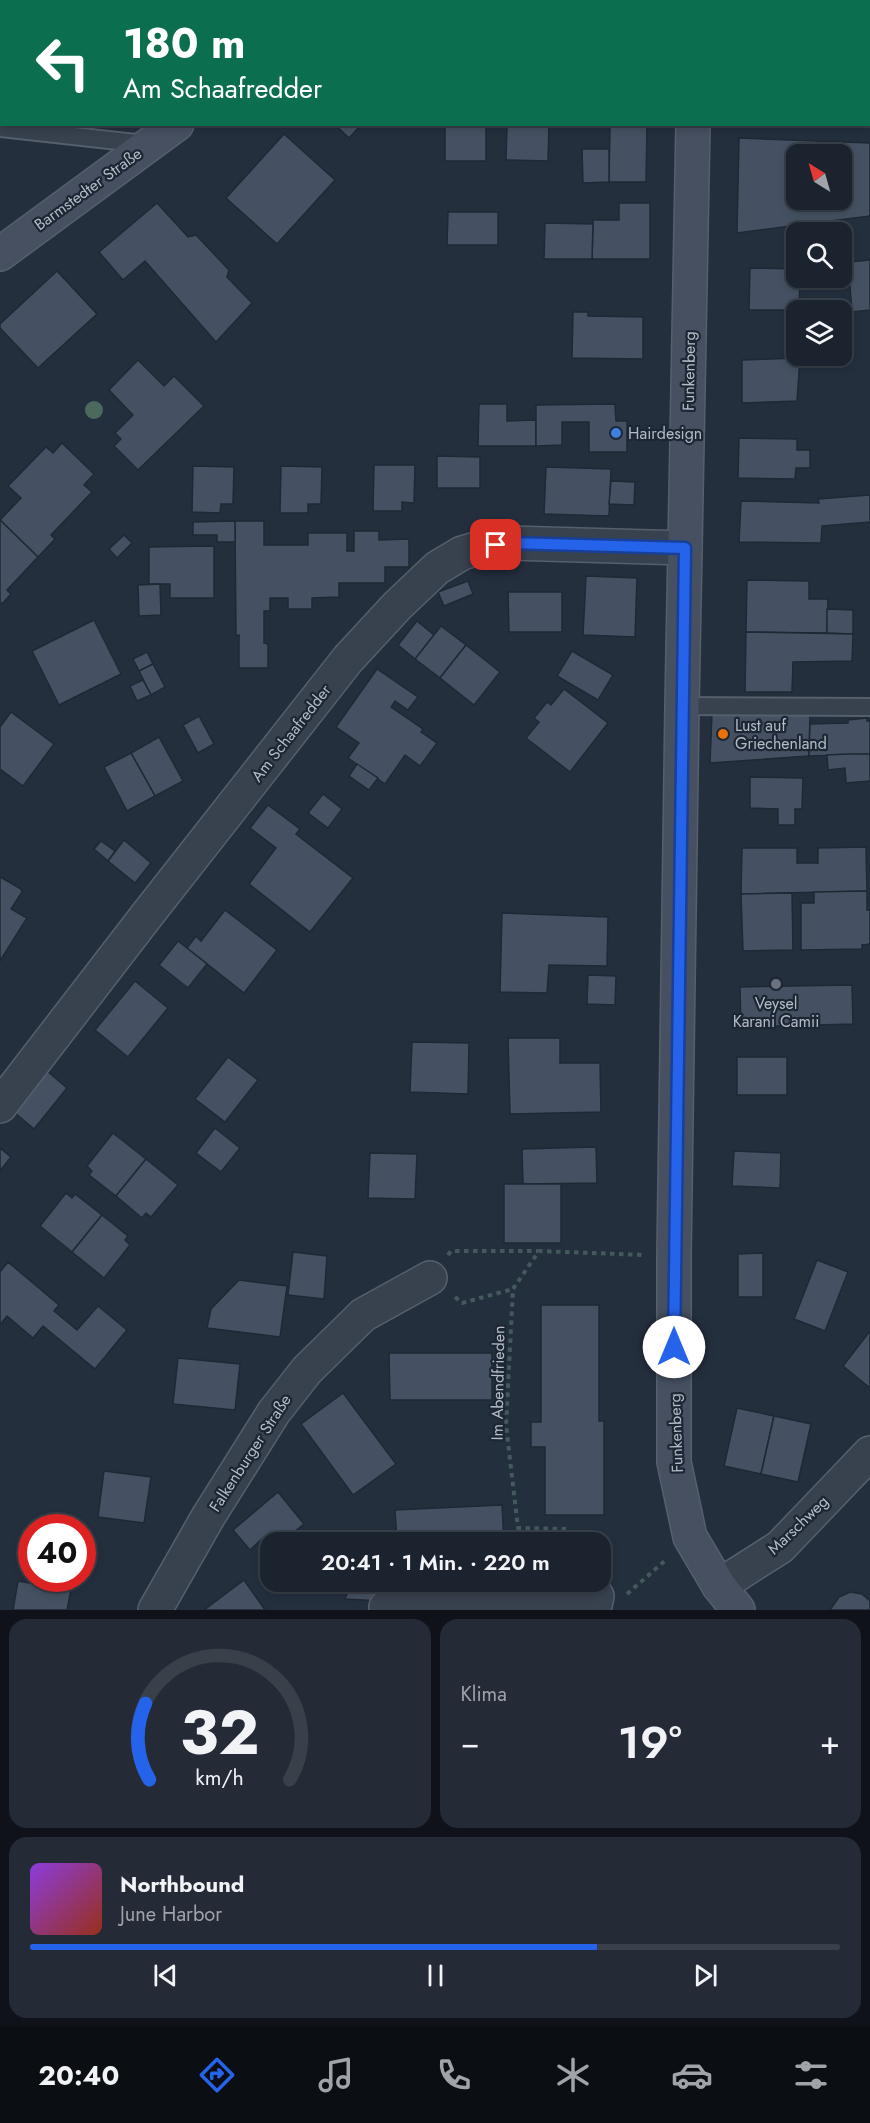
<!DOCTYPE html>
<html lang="de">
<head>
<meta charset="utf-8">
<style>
	body { margin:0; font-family:Jost,sans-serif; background:#242b36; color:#f1f3f6; height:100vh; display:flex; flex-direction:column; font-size:22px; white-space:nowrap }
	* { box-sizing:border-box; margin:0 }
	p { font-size:20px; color:#a0a4aa }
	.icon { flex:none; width:33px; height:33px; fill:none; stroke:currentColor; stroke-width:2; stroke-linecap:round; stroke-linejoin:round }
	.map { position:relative; height:1610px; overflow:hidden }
	.drawer { display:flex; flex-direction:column; gap:9px; padding:9px; background:#0f1319; flex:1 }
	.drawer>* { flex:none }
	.hud { position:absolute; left:0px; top:0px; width:870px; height:126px; box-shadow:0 3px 9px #0003,0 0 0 2px #39404a; background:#0b6e4f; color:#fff; overflow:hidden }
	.needle { width:39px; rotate:323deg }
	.buttons { position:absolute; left:786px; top:144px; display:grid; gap:12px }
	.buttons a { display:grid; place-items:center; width:66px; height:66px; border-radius:12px; background:#1b232e; box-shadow:0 3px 9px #0003,0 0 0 2px #39404a; font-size:30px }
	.speed { position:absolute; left:18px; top:1514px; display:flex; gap:12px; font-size:30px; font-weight:700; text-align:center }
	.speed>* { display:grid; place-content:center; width:78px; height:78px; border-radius:50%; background:#1b232e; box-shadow:0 3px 9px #0003,0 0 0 2px #39404a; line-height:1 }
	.speed .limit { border:9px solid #d22; background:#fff; color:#111 }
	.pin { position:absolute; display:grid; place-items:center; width:51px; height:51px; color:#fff; margin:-26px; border-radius:12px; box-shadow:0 3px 9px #0006 }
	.me { position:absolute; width:66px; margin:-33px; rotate:0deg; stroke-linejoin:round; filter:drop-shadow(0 0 4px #0008) }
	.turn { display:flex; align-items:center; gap:21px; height:126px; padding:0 24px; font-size:27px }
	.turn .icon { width:78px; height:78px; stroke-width:2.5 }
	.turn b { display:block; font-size:42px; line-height:51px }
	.big { font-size:45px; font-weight:600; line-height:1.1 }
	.drawer .card { flex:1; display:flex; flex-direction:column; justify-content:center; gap:9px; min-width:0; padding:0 21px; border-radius:18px; background:#242b36 }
	.drawer .dial { align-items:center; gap:0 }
	.dial svg { height:156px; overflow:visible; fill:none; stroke:#39404a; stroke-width:7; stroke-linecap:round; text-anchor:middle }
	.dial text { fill:#f1f3f6; stroke:none }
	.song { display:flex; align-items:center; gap:18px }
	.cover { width:72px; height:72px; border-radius:9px; background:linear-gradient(135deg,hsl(270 70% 55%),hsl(10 70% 35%)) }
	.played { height:6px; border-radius:3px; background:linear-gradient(90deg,#2563eb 70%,#39404a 70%) }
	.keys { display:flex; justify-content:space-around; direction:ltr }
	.heat { display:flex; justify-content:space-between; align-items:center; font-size:33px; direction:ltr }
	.drawer .tiles { flex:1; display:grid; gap:9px; grid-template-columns:1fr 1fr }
	.card:last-child { grid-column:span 2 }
	.trip { position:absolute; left:260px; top:1532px; width:351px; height:60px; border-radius:18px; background:#1b232e; box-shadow:0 3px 9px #0003,0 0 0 2px #39404a; font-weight:600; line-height:60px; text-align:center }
	.menu { display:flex; height:96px; justify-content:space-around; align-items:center; background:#0b0e12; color:#a0a4aa }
	.menu .icon { width:42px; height:42px }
	.menu .on { color:#2563eb }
	.menu b { font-size:27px; color:#f1f3f6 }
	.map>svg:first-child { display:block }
</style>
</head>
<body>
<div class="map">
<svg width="870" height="1610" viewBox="0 0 870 1610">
	<rect width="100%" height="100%" fill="#242f3e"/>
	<g fill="#455162" stroke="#1f2835" stroke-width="1.5" fill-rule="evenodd">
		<rect x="729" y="0" width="71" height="2"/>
		<path d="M334,124H362L349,138Z"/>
		<rect x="445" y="124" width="41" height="37"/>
		<path d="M507,124H549L548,161L506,160Z"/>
		<path d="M610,124H647L646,182H609Z"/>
		<path d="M284,134L335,180L277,244L226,198Z"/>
		<path d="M739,138L870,143V216L737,233ZM796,154H842V200H796Z"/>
		<path d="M582,149H609V182L583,183Z"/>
		<path d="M157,203L188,237L196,235L229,270L227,277L252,303L216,342L145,261L123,280L99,252Z"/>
		<path d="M619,203H650V259H592L593,220H619Z"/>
		<path d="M448,212H498V245H447Z"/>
		<path d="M545,223L593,224L592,259H544Z"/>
		<path d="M870,260V310L852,312L848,262Z"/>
		<path d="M750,268L796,269V278H800L799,310H749Z"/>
		<path d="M57,271L97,314L38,368L0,328V324Z"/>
		<path d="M573,312H588V316L643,317V359L572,358Z"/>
		<path d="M800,358L797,401L742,403V360Z"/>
		<path d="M138,360L164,386L174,376L204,406L138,470L114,446L121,439L115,433L133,415L109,390Z"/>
		<path d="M479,404H507V421L536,420V446H478Z"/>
		<path d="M615,404L616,421H627V452H589V422H562V445L536,446V405Z"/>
		<path d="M739,438L797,439V450H810V468H796L795,479L738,478Z"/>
		<path d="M62,443L94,474L84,485L92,492L51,535L55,539L38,557L0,520L21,498L8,486L46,447L53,453Z"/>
		<path d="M437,456L480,457V488H437Z"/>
		<path d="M374,465H415L414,503L402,502V511H373Z"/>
		<path d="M193,466L234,467L233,504H221L220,513L192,512Z"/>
		<path d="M281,466L322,467L321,504H308V513H280Z"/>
		<path d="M546,467L611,469L609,516L544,514Z"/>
		<path d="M611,481L635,482L634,505L609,504Z"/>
		<path d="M870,495V522L822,526L821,543L739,542L741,501L819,503L818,499Z"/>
		<path d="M0,520L38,557L7,590L11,594L2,604L0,602Z"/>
		<path d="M235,521H264V545H308V533H347V551H354V531H379V540L409,539V567H385V583H339V597L312,598V609H288V598H270V611H264V643L268,644V668H239V635L236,636Z"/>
		<path d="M235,521V542H217V535H193V522Z"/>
		<path d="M124,535L132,543L117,558L109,549Z"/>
		<path d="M214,546V598H170V584H149V547Z"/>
		<path d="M586,576L637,578L635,637L583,635Z"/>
		<path d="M747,580L809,581V599H828L827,633L746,632Z"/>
		<path d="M468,581L473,594L444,606L438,592Z"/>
		<path d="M160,584L161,615L139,616L138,585Z"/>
		<path d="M508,592H562V632H509Z"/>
		<path d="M827,609L853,610V634L827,633Z"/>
		<path d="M94,620L121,674L59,705L32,651Z"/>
		<path d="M417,621L434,635L415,659L398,645Z"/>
		<path d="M441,626L466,645L440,678L415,659Z"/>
		<path d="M746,632L853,634L852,661L793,662L792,692H745Z"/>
		<path d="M466,645L500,672L474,705L440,678Z"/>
		<path d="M572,651L613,675L598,700L557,676Z"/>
		<path d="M147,652L153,664L139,671L133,659Z"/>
		<path d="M153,664L165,687L151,695L139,671Z"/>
		<path d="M377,669L418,697L408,710L395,701L391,707L423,729L421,732L437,743L420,766L405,755L385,784L348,758L359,743L336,727Z"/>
		<path d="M143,680L151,695L137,701L130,686Z"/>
		<path d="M564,689L608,723L570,772L526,738L539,722L534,718L547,702L551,705Z"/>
		<path d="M11,712L54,744L23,786L0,769V727Z"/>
		<path d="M712,713L810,714L809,756L710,763Z"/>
		<path d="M199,716L214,744L198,753L183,725Z"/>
		<path d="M867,718V721H870V754L809,756L810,724L848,723V720Z"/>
		<path d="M159,737L183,781L155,796L131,753Z"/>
		<path d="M131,753L155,796L127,811L104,767Z"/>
		<path d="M848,754H870V781L846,783L845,768L828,770L827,755Z"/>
		<path d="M357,764L378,778L369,790L349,776Z"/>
		<path d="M750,777L803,778L802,809H795V825H778V809L750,808Z"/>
		<path d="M323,794L342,809L328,828L308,813Z"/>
		<path d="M268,805L300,829L296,834L353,878L310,932L249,884L276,848L250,828Z"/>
		<path d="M124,840L151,863L135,883L108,861Z"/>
		<path d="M101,841L115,851L108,861L94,849Z"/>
		<path d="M866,847L867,891L741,894L742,848H797V863H818V848Z"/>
		<path d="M0,877L21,889L22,892L11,909L27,918L0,961Z"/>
		<path d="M867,891V910H870V944L862,945V949L801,950V903H814V892Z"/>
		<path d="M792,893L793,950L743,951L741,894Z"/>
		<path d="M225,910L277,950L244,993L187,948L196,936L201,941Z"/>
		<path d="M502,913L608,917L607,966L549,965L547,993L500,992Z"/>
		<path d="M178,941L207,964L188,988L159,965Z"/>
		<path d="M588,975L616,976L615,1005L587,1004Z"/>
		<path d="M135,981L168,1008L128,1057L95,1030Z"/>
		<path d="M852,985L853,1024L741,1027L740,987Z"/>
		<path d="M508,1038H560V1063H600L601,1112L510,1114Z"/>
		<path d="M412,1042L469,1043L468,1094L410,1092Z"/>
		<path d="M228,1057L258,1080L225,1122L195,1099Z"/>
		<rect x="737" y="1057" width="50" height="38"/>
		<path d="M47,1071L67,1088L34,1129L14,1112Z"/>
		<path d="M215,1128L240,1148L221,1172L196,1153Z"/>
		<path d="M113,1133L146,1159L116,1196L89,1175L92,1171L87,1166Z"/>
		<path d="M596,1147L597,1183L523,1184L522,1149Z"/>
		<path d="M0,1148L11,1157L0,1171Z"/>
		<path d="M734,1151L781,1153L780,1188L732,1186Z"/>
		<path d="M370,1153L417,1154L415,1199L368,1198Z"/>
		<path d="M146,1159L178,1185L151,1217L146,1213L142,1218L116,1196Z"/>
		<rect x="504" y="1184" width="57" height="59"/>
		<path d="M66,1193L72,1198L75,1194L102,1215L72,1252L40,1226Z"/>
		<path d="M102,1215L128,1236L125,1240L130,1245L104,1278L72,1252Z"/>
		<path d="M293,1252L327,1256L324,1299L288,1295Z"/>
		<path d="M763,1253V1297H738V1254Z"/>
		<path d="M817,1260L848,1272L825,1331L794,1319Z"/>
		<path d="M8,1262L59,1305L54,1311L77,1330L98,1306L127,1330L95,1369L43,1326L33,1338L7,1316L0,1325V1272Z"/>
		<path d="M239,1280L287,1286L280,1337L207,1328L211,1309Z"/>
		<path d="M541,1305H599V1421H604V1515H545V1447H531V1422H541Z"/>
		<path d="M870,1331V1388L843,1366Z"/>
		<path d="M389,1353H492V1400H390Z"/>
		<path d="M178,1358L240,1364L235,1410L173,1404Z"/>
		<path d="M343,1393L396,1464L353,1495L301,1424Z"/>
		<path d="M737,1408L774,1416L761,1474L724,1466Z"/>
		<path d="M774,1416L811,1424L798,1482L761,1474Z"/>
		<path d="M104,1471L151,1477L144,1523L98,1517Z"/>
		<path d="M278,1492L304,1524L282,1542H270V1547L263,1538L250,1550L233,1530Z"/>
		<path d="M502,1505L504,1542H397L395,1510Z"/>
		<path d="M244,1580L265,1610H204Z"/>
		<path d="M18,1581L71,1590L67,1610H13Z"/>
		<path d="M352,1581H375L381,1601L345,1599Z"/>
		<path d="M850,1592L862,1594L870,1601V1610H830L839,1597Z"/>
	</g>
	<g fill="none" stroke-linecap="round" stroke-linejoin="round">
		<defs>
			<g id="lane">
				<path d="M89,0L94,2"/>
				<path d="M0,128L145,144"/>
				<path d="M682,706L870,707"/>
			</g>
			<g id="street">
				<path d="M0,1106L147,915L348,659L397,606L437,568L462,553L483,547L510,543L685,548"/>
				<path d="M719,1586L780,1547L870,1453"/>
				<path d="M386,1607L597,1596L594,1610"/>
				<path d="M155,1610L208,1517L274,1412L307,1370L363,1315L430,1278"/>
			</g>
			<g id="secondary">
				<path d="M343,2L345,0"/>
				<path d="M694,2V0"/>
				<path d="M693,124L682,706L674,1256V1462L690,1537L719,1586L738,1610"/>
				<path d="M0,254L177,124"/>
			</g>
		</defs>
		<use href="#lane" stroke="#565f6c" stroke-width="20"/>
		<use href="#street" stroke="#565f6c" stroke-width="36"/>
		<use href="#secondary" stroke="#565f6c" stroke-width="36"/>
		<g stroke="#44595c" stroke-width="4" stroke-dasharray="4.5 4.5" stroke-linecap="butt">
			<path d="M448,1255L451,1251H538"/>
			<path d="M455,1297L462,1303L513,1289"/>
			<path d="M578,1542L567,1529L518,1528L506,1425L513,1289L539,1251L644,1255"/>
			<path d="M627,1594L667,1559"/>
		</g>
		<use href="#lane" stroke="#38414e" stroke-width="16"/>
		<use href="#street" stroke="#38414e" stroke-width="33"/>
		<use href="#secondary" stroke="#465061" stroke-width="33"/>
		<defs>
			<g id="rail">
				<path d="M356,0L361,2"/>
				<path d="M868,88H870"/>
			</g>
		</defs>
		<use href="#rail" stroke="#5a6575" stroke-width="7"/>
		<use href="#rail" stroke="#1d2633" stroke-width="4.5" stroke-dasharray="14" stroke-linecap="butt"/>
	</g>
	<circle fill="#4b6a5d" cx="94" cy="410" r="9"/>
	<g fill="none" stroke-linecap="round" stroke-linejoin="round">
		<defs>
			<path id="route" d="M496,545L510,543L685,548L674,1347"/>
		</defs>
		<use href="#route" stroke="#184099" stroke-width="15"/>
		<use href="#route" stroke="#2563eb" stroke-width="10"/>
	</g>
	<circle fill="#3f7fe0" stroke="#1d2633" stroke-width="2" cx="616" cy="433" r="6"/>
	<circle fill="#e8710a" stroke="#1d2633" stroke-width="2" cx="723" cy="734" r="6"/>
	<circle fill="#6b7280" stroke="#1d2633" stroke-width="2" cx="776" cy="984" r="6"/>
	<g text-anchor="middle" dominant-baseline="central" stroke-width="4.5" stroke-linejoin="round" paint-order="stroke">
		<g font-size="16" fill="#b4bcc9" stroke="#1d2633">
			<text transform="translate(88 189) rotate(-36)">Barmstedter Straße</text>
			<text transform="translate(689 371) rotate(-89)">Funkenberg</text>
			<text transform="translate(291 733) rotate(-52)">Am Schaafredder</text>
			<text transform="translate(498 1383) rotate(-89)">Im Abendfrieden</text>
			<text transform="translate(676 1433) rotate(-92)">Funkenberg</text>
			<text transform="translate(250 1453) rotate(-57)">Falkenburger Straße</text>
			<text transform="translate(798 1525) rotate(-44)">Marschweg</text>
		</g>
		<g font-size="16" fill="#b4bcc9" stroke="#1d2633" text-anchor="start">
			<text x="628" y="433">Hairdesign</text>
			<text x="735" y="725">Lust auf<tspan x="735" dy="18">Griechenland</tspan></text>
			<text x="776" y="1003" text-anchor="middle">Veysel<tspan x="776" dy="18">Karani Camii</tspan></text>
		</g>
	</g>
</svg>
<div class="buttons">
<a><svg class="needle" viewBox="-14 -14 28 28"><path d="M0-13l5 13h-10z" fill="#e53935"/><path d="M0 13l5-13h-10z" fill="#a0a4aa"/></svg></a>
<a><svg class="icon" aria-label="search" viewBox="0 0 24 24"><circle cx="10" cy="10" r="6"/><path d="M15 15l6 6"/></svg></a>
<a><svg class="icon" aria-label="layers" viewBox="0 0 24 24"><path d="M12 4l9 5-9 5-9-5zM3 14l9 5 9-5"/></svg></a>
</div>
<div class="speed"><div class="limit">40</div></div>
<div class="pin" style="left:496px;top:545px;background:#d93025"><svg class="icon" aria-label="arrive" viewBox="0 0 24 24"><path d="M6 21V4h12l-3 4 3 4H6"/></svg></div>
<svg class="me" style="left:674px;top:1347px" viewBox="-20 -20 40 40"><circle r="19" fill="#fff"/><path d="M0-13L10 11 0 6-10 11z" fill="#2563eb"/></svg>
<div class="trip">20:41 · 1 Min. · 220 m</div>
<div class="hud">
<div class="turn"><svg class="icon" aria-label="left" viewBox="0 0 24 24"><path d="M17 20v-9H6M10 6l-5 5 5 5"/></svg><div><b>180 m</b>Am Schaafredder</div></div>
</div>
</div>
<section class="drawer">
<div class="tiles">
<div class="card dial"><svg viewBox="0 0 100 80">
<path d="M14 69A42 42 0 1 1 86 69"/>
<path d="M14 69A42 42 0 0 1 12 30" stroke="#2563eb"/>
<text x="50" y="56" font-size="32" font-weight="700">32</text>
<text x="50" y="72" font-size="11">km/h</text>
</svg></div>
<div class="card"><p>Klima</p>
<div class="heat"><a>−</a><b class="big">19°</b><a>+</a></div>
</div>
<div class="card">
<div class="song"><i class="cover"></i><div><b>Northbound</b><p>June Harbor</p></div></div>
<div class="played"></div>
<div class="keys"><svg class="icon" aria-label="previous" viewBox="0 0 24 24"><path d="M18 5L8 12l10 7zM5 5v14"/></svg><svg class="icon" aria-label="pause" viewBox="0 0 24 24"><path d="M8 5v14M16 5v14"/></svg><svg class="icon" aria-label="next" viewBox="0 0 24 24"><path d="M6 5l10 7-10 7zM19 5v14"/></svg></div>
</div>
</div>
</section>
<nav class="menu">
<b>20:40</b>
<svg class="icon on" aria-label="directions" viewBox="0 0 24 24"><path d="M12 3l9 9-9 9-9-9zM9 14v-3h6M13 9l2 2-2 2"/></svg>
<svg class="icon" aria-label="music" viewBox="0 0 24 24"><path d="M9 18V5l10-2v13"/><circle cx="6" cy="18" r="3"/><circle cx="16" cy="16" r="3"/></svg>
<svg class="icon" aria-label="phone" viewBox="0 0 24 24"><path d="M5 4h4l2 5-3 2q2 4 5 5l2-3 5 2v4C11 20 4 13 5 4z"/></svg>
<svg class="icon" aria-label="climate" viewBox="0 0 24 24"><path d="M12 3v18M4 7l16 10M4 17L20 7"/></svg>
<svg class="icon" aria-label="car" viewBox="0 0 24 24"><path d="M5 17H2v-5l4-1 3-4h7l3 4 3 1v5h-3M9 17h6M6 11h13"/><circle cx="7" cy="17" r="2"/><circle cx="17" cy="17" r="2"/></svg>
<svg class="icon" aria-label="filters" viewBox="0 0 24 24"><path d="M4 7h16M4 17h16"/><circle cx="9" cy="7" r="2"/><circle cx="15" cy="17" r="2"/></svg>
</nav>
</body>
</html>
